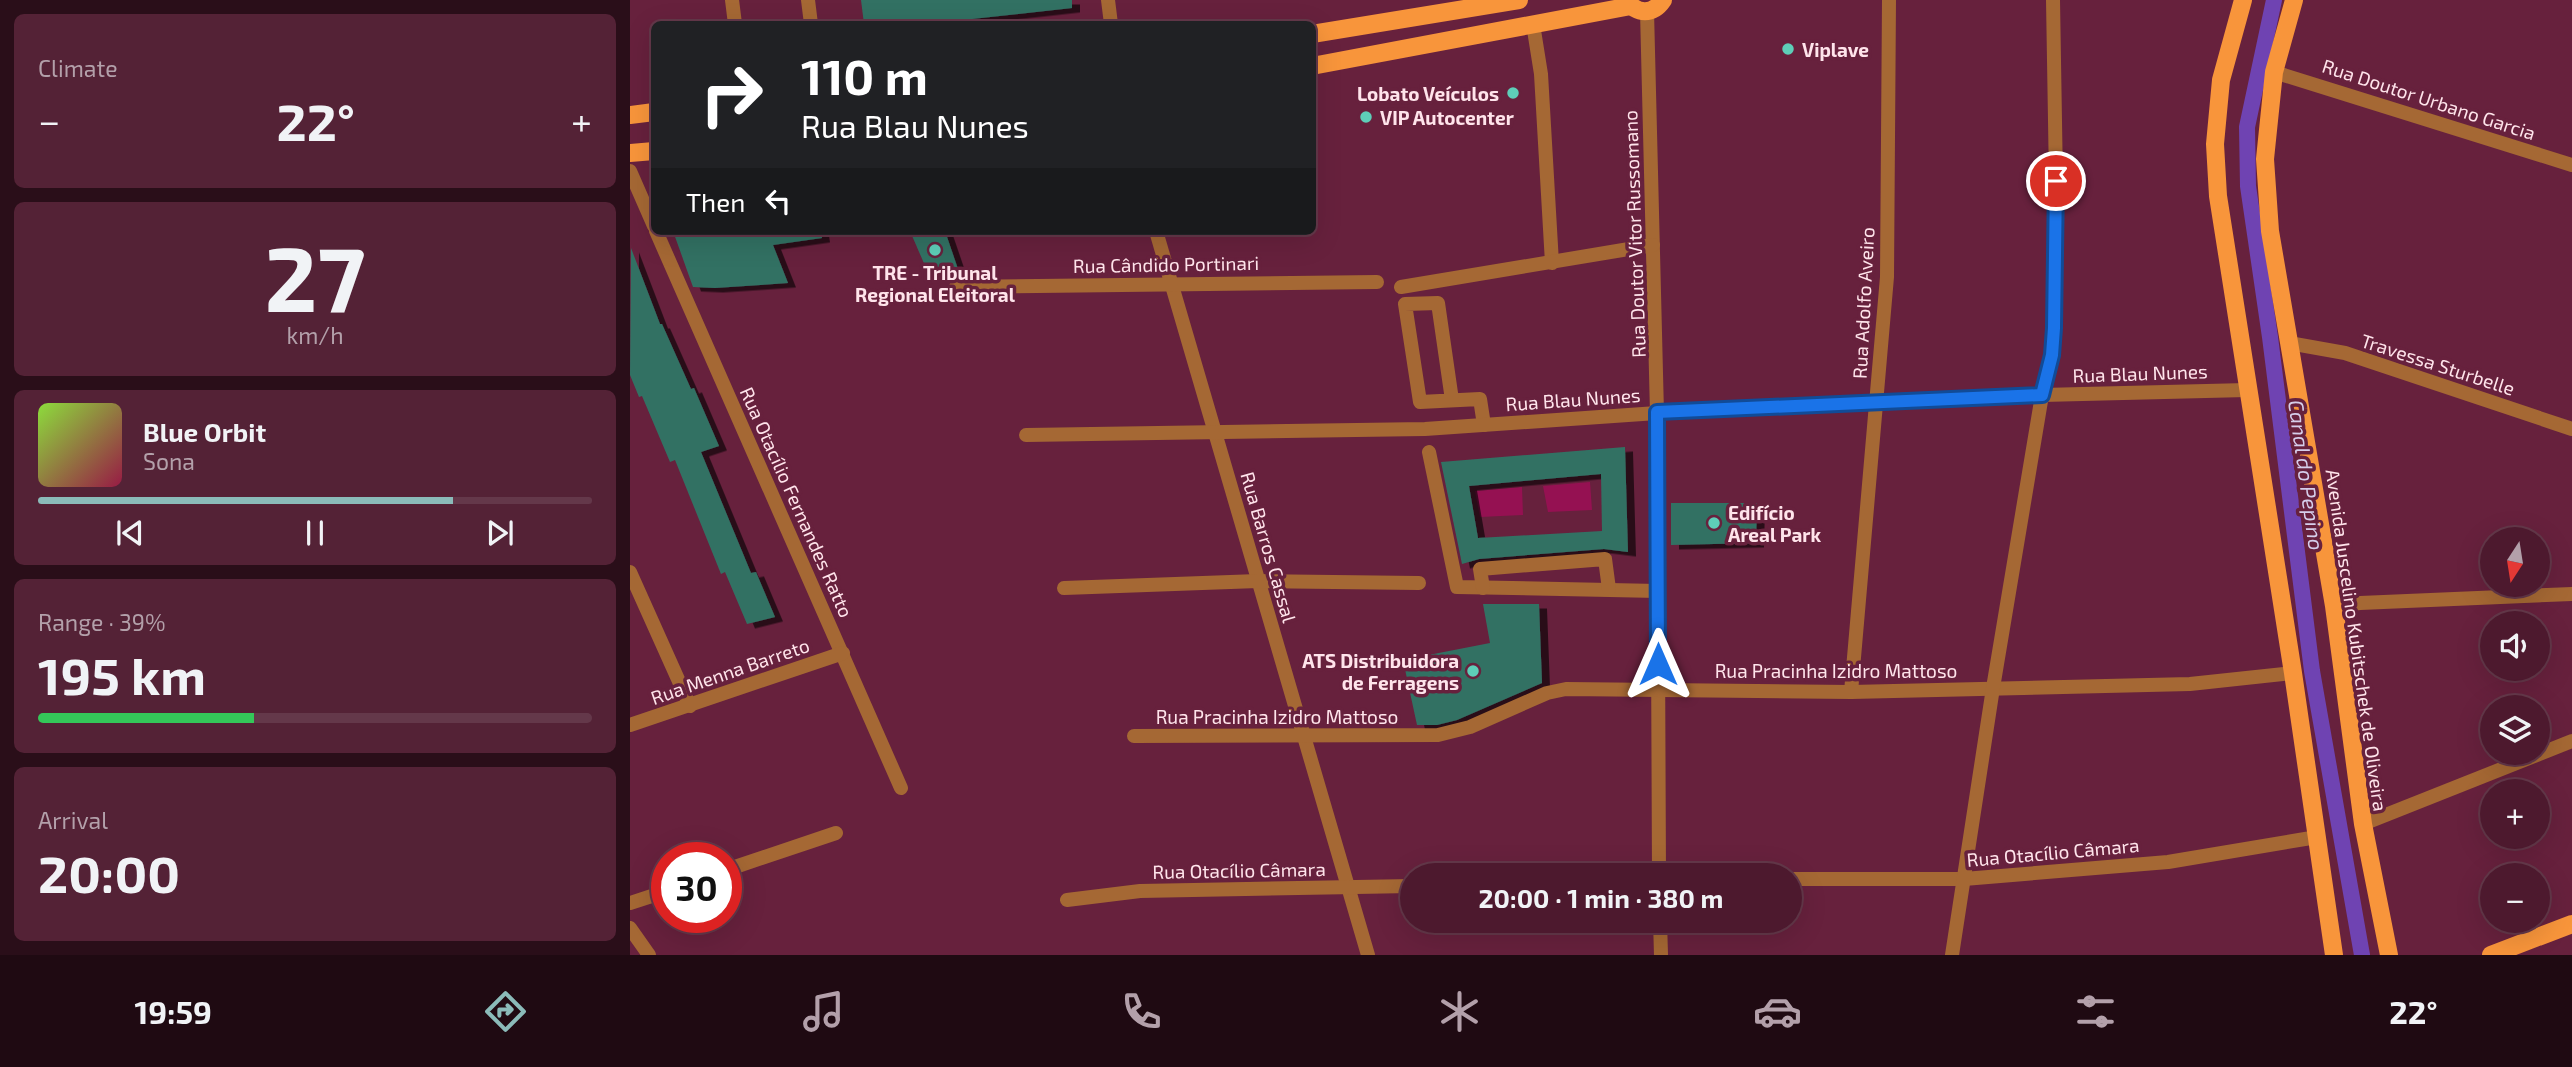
<!DOCTYPE html>
<html lang="en">
<head>
<meta charset="utf-8">
<style>
	body { margin:0; font-family:"Exo 2",sans-serif; background:#542236; color:#f1f3f6; height:100vh; display:flex; flex-direction:column; font-size:26px; white-space:nowrap }
	* { box-sizing:border-box; margin:0 }
	p { font-size:23px; color:#b3a0aa }
	.icon { flex:none; width:38px; height:38px; fill:none; stroke:currentColor; stroke-width:2; stroke-linecap:round; stroke-linejoin:round }
	.map { position:relative; flex:1; overflow:hidden }
	.side { display:flex; flex-direction:column; gap:14px; padding:14px; background:#2a0e19; width:630px }
	.side>* { flex:none }
	.top-card { position:absolute; left:21px; top:21px; width:665px; height:214px; border-radius:10px; box-shadow:0 7px 28px #0002,0 0 0 2px #64384a; background:#202124; color:#fff; overflow:hidden }
	.needle { width:46px; rotate:192deg }
	.tools { position:absolute; left:1850px; top:527px; display:grid; gap:14px }
	.tools a { display:grid; place-items:center; width:70px; height:70px; border-radius:50%; background:#4d192e; box-shadow:0 7px 28px #0002,0 0 0 2px #64384a; font-size:35px }
	.speed { position:absolute; left:21px; top:842px; display:flex; gap:14px; font-size:35px; font-weight:700; text-align:center }
	.speed>* { display:grid; place-content:center; width:91px; height:91px; border-radius:50%; background:#4d192e; box-shadow:0 7px 28px #0002,0 0 0 2px #64384a; line-height:1 }
	.speed .limit { border:10px solid #d22; background:#fff; color:#111 }
	.pin { position:absolute; display:grid; place-items:center; width:60px; height:60px; color:#fff; margin:-30px; border:4px solid #fff; border-radius:50%; box-shadow:0 2px 7px #0007 }
	.me { position:absolute; width:77px; margin:-38px; rotate:0deg; stroke-linejoin:round; filter:drop-shadow(0 0 5px #0008) }
	.turn { display:flex; align-items:center; gap:24px; height:147px; padding:0 35px; font-size:32px }
	.turn .icon { width:91px; height:91px; stroke-width:2.5 }
	.turn b { display:block; font-size:49px; line-height:60px }
	.then { display:flex; align-items:center; height:66px; padding:0 35px; background:#0003; gap:14px; font-size:26px }
	.big { font-size:52px; font-weight:700; line-height:1.1 }
	.side .card { flex:1; display:flex; flex-direction:column; justify-content:center; gap:10px; min-width:0; padding:0 24px; border-radius:10px; background:#542236 }
	.side .dial { align-items:center; gap:0 }
	.dial b { font-size:91px; line-height:1 }
	.song { display:flex; align-items:center; gap:21px }
	.cover { width:84px; height:84px; border-radius:10px; background:linear-gradient(135deg,hsl(90 70% 55%),hsl(340 70% 35%)) }
	.played { height:7px; border-radius:4px; background:linear-gradient(90deg,#8bbbb9 75%,#64384a 75%) }
	.keys { display:flex; justify-content:space-around; direction:ltr }
	.heat { display:flex; justify-content:space-between; align-items:center; font-size:38px; direction:ltr }
	.charge { height:10px; border-radius:5px; background:linear-gradient(90deg,#34c759 39%,#64384a 0) }
	.trip { position:absolute; left:770px; top:863px; width:402px; height:70px; border-radius:35px; background:#4d192e; box-shadow:0 7px 28px #0002,0 0 0 2px #64384a; font-weight:700; line-height:70px; text-align:center }
	.tabs { display:flex; height:112px; justify-content:space-around; align-items:center; background:#1f0a12; color:#b3a0aa }
	.tabs .icon { width:49px; height:49px }
	.tabs .current { color:#8bbbb9 }
	.tabs b { font-size:32px; color:#f1f3f6 }
	main { display:flex; flex:1; min-height:0 }
	.map>svg:first-child { display:block }
</style>
</head>
<body>
<main>
<section class="side">
<div class="card"><p>Climate</p>
<div class="heat"><a>−</a><b class="big">22°</b><a>+</a></div>
</div>
<div class="card dial"><b>27</b><p>km/h</p></div>
<div class="card">
<div class="song"><i class="cover"></i><div><b>Blue Orbit</b><p>Sona</p></div></div>
<div class="played"></div>
<div class="keys"><svg class="icon" aria-label="previous" viewBox="0 0 24 24"><path d="M18 5L8 12l10 7zM5 5v14"/></svg><svg class="icon" aria-label="pause" viewBox="0 0 24 24"><path d="M8 5v14M16 5v14"/></svg><svg class="icon" aria-label="next" viewBox="0 0 24 24"><path d="M6 5l10 7-10 7zM19 5v14"/></svg></div>
</div>
<div class="card"><p>Range · 39%</p><b class="big">195 km</b><div class="charge"></div></div>
<div class="card"><p>Arrival</p><b class="big">20:00</b></div>
</section>
<div class="map">
<svg width="1942" height="955" viewBox="0 0 1942 955">
	<defs>
		<filter id="shadow"><feDropShadow dx="8" dy="4.5" stdDeviation="0" flood-color="#0009"/></filter>
	</defs>
	<rect width="100%" height="100%" fill="#67213d"/>
	<g fill="#951152">
		<path d="M960,482L962,510L918,512L913,486Z"/>
		<path d="M892,487L893,515L850,517L845,491Z"/>
	</g>
	<g fill="none" stroke-linecap="round" stroke-linejoin="round">
		<path stroke="#6f43b2" stroke-width="16" d="M1644,0L1617,127L1618,186L1640,337L1682,671L1732,955"/>
	</g>
	<g fill="#327164" fill-rule="evenodd" filter="url(#shadow)">
		<path d="M231,0H442V8L342,19V24H234Z"/>
		<path d="M43,231H191L192,238L143,245L158,283L85,288L63,287Z"/>
		<path d="M280,231H315L329,272L296,268Z"/>
		<path d="M1,248L30,324H32L61,389L64,388L89,446L71,452L121,573L126,572L145,617L117,624L95,572L91,574L45,460L40,462L12,396L9,397L0,375Z"/>
		<path d="M995,447L998,552L974,549L849,559L832,564L811,462ZM971,474L972,531L848,538L839,486Z"/>
		<path d="M1041,503H1127L1126,543L1041,545Z"/>
		<path d="M853,604H909L912,683L827,720L807,725H787L773,660L860,643Z"/>
	</g>
	<g fill="none" stroke-linecap="round" stroke-linejoin="round">
		<g stroke="#a56834" stroke-width="14">
			<path d="M102,0L105,24"/>
			<path d="M178,0L181,24"/>
			<path d="M478,0L481,24"/>
			<path d="M1017,11L1027,413L1029,875"/>
			<path d="M903,24L911,74L922,263"/>
			<path d="M1644,72L1942,165"/>
			<path d="M0,171L24,226"/>
			<path d="M26,231L271,788"/>
			<path d="M526,231L738,955"/>
			<path d="M326,287L747,282"/>
			<path d="M771,287L1023,245"/>
			<path d="M1659,343L1715,353L1942,429"/>
			<path d="M822,400L808,303L775,304L790,402L850,399L854,425"/>
			<path d="M396,435L795,429L1027,413L1412,395L1617,390"/>
			<path d="M799,452L827,587L1028,591"/>
			<path d="M0,572L60,706"/>
			<path d="M434,588L628,581L789,583"/>
			<path d="M853,588L850,569L975,559L979,589"/>
			<path d="M1704,606L1730,603L1942,594"/>
			<path d="M1221,692L1257,277L1259,0"/>
			<path d="M0,725L213,653"/>
			<path d="M504,736L808,735L840,727L917,693L936,689L1221,692L1560,684L1663,673"/>
			<path d="M1733,824L1942,741"/>
			<path d="M96,870L206,833"/>
			<path d="M1160,879H1334L1538,862L1687,837"/>
			<path d="M437,900L510,891L782,886"/>
			<path d="M0,903L37,891"/>
			<path d="M1030,920L1031,955"/>
			<path d="M0,928L19,955"/>
			<path d="M1322,955L1363,688L1412,395L1422,355L1424,328L1426,181L1423,0"/>
		</g>
		<g stroke="#f8953b" stroke-width="18">
			<path d="M996,0C1007,15 1023,15 1033,0"/>
			<path d="M1613,0L1591,80L1585,144L1588,196L1663,673L1704,955"/>
			<path d="M1664,0L1644,72L1635,159L1640,231L1704,606L1733,824L1759,955"/>
			<path d="M682,34L889,0"/>
			<path d="M682,66L1001,6"/>
			<path d="M0,115L24,112"/>
			<path d="M0,153L24,151"/>
			<path d="M1861,955L1942,924"/>
		</g>
	</g>
	<g fill="none" stroke-linecap="round" stroke-linejoin="round">
		<defs>
			<path id="route" d="M1028,664L1027,412L1412,395L1422,355L1424,328L1426,181"/>
		</defs>
		<use href="#route" stroke="#114b97" stroke-width="18"/>
		<use href="#route" stroke="#1a73e8" stroke-width="12"/>
	</g>
	<g fill="#5eceb8" stroke="#67213d" stroke-width="2.5">
		<circle cx="1158" cy="49" r="7"/>
		<circle cx="883" cy="93" r="7"/>
		<circle cx="736" cy="117" r="7"/>
		<circle cx="305" cy="250" r="7"/>
		<circle cx="1084" cy="523" r="7"/>
		<circle cx="843" cy="671" r="7"/>
	</g>
	<g text-anchor="middle" dominant-baseline="central" stroke-width="7" stroke-linejoin="round" paint-order="stroke">
		<g font-size="19" font-weight="bold" fill="#ffe4eb" stroke="#67213d" text-anchor="start">
			<text x="1172" y="49">Viplave</text>
			<text x="869" y="93" text-anchor="end">Lobato Veículos</text>
			<text x="750" y="117">VIP Autocenter</text>
			<text x="305" y="272" text-anchor="middle">TRE - Tribunal<tspan x="305" dy="22">Regional Eleitoral</tspan></text>
			<text x="1098" y="512">Edifício<tspan x="1098" dy="22">Areal Park</tspan></text>
			<text x="829" y="660" text-anchor="end">ATS Distribuidora<tspan x="829" dy="22">de Ferragens</tspan></text>
		</g>
		<g font-size="19" fill="#ffe4eb" stroke="#67213d">
			<text transform="translate(1799 99) rotate(18)">Rua Doutor Urbano Garcia</text>
			<text transform="translate(1004 234) rotate(-92)">Rua Doutor Vitor Russomano</text>
			<text transform="translate(536 264) rotate(-1)">Rua Cândido Portinari</text>
			<text transform="translate(1233 303) rotate(-87)">Rua Adolfo Aveiro</text>
			<text transform="translate(1808 364) rotate(18)">Travessa Sturbelle</text>
			<text transform="translate(1510 373) rotate(-2)">Rua Blau Nunes</text>
			<text transform="translate(943 399) rotate(-4)">Rua Blau Nunes</text>
			<text transform="translate(167 502) rotate(66)">Rua Otacílio Fernandes Ratto</text>
			<text transform="translate(639 547) rotate(74)">Rua Barros Cassal</text>
			<text transform="translate(1727 640) rotate(82)">Avenida Juscelino Kubitschek de Oliveira</text>
			<text x="1206" y="670">Rua Pracinha Izidro Mattoso</text>
			<text transform="translate(100 671) rotate(-19)">Rua Menna Barreto</text>
			<text x="647" y="716">Rua Pracinha Izidro Mattoso</text>
			<text transform="translate(1423 852) rotate(-5)">Rua Otacílio Câmara</text>
			<text transform="translate(609 870) rotate(-1)">Rua Otacílio Câmara</text>
		</g>
		<g font-size="21" font-style="italic" fill="#d6ceeb" stroke="#67213d">
			<text transform="translate(1677 475) rotate(82)">Canal do Pepino</text>
		</g>
	</g>
</svg>
<div class="tools">
<a><svg class="needle" viewBox="-14 -14 28 28"><path d="M0-13l5 13h-10z" fill="#e53935"/><path d="M0 13l5-13h-10z" fill="#b3a0aa"/></svg></a>
<a><svg class="icon" aria-label="sound" viewBox="0 0 24 24"><path d="M4 9h4l5-4v14l-5-4H4zM17 9q2 3 0 6"/></svg></a>
<a><svg class="icon" aria-label="layers" viewBox="0 0 24 24"><path d="M12 4l9 5-9 5-9-5zM3 14l9 5 9-5"/></svg></a>
<a>+</a>
<a>−</a>
</div>
<div class="speed"><div class="limit">30</div></div>
<div class="pin" style="left:1426px;top:181px;background:#d93025"><svg class="icon" aria-label="arrive" viewBox="0 0 24 24"><path d="M6 21V4h12l-3 4 3 4H6"/></svg></div>
<svg class="me" style="left:1028px;top:664px" viewBox="-20 -20 40 40"><path d="M0-17L14 15 0 8-14 15z" fill="#1a73e8" stroke="#fff" stroke-width="4"/></svg>
<div class="trip">20:00 · 1 min · 380 m</div>
<div class="top-card">
<div class="turn"><svg class="icon" aria-label="right" viewBox="0 0 24 24"><path d="M7 20v-9h11M14 6l5 5-5 5"/></svg><div><b>110 m</b>Rua Blau Nunes</div></div>
<div class="then">Then<svg class="icon" aria-label="left" viewBox="0 0 24 24"><path d="M17 20v-9H6M10 6l-5 5 5 5"/></svg></div>
</div>
</div>
</main>
<nav class="tabs">
<b>19:59</b>
<svg class="icon current" aria-label="directions" viewBox="0 0 24 24"><path d="M12 3l9 9-9 9-9-9zM9 14v-3h6M13 9l2 2-2 2"/></svg>
<svg class="icon" aria-label="music" viewBox="0 0 24 24"><path d="M9 18V5l10-2v13"/><circle cx="6" cy="18" r="3"/><circle cx="16" cy="16" r="3"/></svg>
<svg class="icon" aria-label="phone" viewBox="0 0 24 24"><path d="M5 4h4l2 5-3 2q2 4 5 5l2-3 5 2v4C11 20 4 13 5 4z"/></svg>
<svg class="icon" aria-label="climate" viewBox="0 0 24 24"><path d="M12 3v18M4 7l16 10M4 17L20 7"/></svg>
<svg class="icon" aria-label="car" viewBox="0 0 24 24"><path d="M5 17H2v-5l4-1 3-4h7l3 4 3 1v5h-3M9 17h6M6 11h13"/><circle cx="7" cy="17" r="2"/><circle cx="17" cy="17" r="2"/></svg>
<svg class="icon" aria-label="filters" viewBox="0 0 24 24"><path d="M4 7h16M4 17h16"/><circle cx="9" cy="7" r="2"/><circle cx="15" cy="17" r="2"/></svg>
<b>22°</b>
</nav>
</body>
</html>
